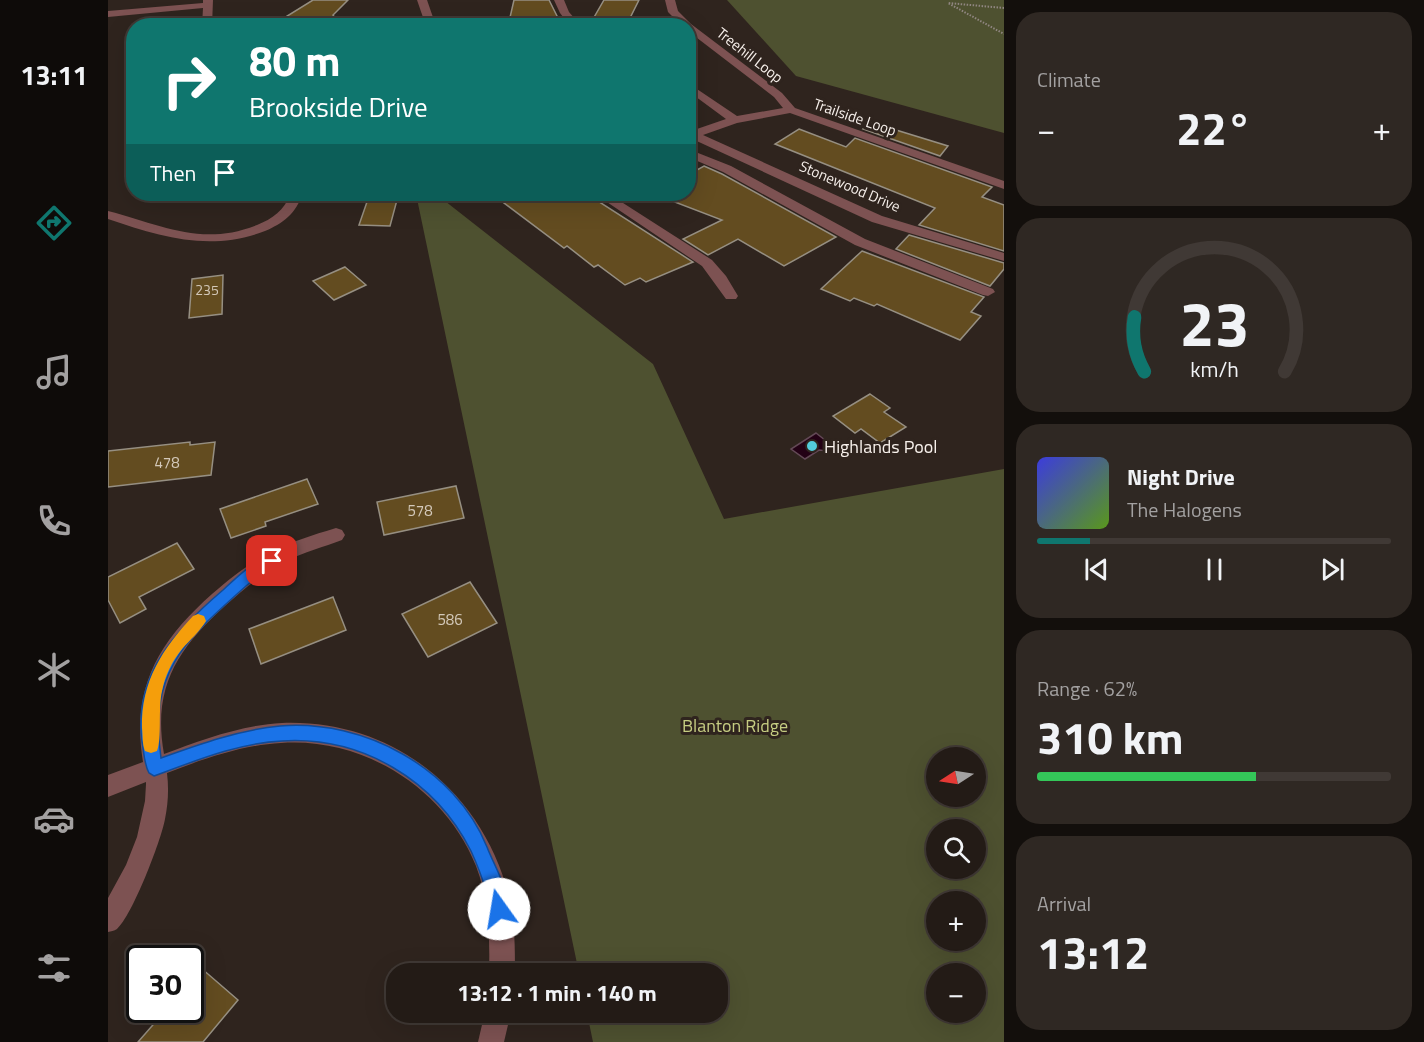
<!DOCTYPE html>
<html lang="en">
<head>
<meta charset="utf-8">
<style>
	body { margin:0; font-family:"Titillium Web",sans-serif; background:#2f2823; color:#f1f3f6; height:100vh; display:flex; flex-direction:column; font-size:22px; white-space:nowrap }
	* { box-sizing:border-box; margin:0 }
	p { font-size:20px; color:#a3a1a1 }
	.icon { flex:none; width:33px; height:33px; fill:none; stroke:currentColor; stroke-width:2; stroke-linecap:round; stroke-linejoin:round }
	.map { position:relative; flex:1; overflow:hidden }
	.side { display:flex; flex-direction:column; gap:12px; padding:12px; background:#130f0c; width:420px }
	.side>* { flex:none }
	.banner { position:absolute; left:18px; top:18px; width:570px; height:183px; border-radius:24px; box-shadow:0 6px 24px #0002,0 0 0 2px #403935; background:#0f766e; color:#fff; overflow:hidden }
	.needle { width:39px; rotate:258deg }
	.controls { position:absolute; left:818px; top:747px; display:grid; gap:12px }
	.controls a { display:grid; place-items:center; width:60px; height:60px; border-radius:50%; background:#231b16; box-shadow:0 6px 24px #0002,0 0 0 2px #403935; font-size:30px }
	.speed { position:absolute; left:18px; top:945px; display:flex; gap:12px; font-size:30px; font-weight:700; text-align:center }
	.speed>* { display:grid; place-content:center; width:78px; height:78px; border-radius:50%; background:#231b16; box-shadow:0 6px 24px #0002,0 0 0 2px #403935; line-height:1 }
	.speed .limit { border:3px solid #111; border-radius:9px; background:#fff; color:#111 }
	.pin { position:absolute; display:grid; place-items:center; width:51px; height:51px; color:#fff; margin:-26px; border-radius:12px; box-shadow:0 3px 9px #0006 }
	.me { position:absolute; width:66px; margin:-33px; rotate:347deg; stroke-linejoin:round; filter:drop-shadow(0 0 4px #0008) }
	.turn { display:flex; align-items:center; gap:21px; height:126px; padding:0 24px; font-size:27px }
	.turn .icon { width:78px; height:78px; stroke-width:2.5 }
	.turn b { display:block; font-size:42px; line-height:51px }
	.then { display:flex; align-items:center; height:57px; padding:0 24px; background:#0003; gap:12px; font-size:22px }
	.big { font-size:45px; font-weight:700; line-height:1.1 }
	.side .tile { flex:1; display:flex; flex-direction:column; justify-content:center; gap:9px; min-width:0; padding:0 21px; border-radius:24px; background:#2f2823 }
	.side .dial { align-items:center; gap:0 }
	.dial svg { height:156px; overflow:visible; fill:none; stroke:#403935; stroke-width:7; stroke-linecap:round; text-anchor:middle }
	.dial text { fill:#f1f3f6; stroke:none }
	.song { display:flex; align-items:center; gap:18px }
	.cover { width:72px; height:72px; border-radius:9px; background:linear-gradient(135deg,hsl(240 70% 55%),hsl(90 70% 35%)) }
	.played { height:6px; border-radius:3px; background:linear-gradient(90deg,#0f766e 15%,#403935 15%) }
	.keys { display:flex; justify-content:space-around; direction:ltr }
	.heat { display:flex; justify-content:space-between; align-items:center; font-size:33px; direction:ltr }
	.charge { height:9px; border-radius:4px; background:linear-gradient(90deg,#34c759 62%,#403935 0) }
	.trip { position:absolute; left:278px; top:963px; width:342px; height:60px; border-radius:24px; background:#231b16; box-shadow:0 6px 24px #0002,0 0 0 2px #403935; font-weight:700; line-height:60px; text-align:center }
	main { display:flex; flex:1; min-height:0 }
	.tabs { display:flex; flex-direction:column; width:108px; justify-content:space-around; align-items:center; background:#0e0b09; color:#a3a1a1 }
	.tabs .icon { width:42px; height:42px }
	.tabs .current { color:#0f766e }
	.tabs b { font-size:27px; color:#f1f3f6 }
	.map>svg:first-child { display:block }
</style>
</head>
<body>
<main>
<nav class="tabs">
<b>13:11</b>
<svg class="icon current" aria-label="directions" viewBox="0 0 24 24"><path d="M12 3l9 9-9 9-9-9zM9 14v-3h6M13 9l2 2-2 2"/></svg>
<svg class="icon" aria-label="music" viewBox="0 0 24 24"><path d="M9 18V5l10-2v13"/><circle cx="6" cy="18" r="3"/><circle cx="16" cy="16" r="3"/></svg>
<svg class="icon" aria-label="phone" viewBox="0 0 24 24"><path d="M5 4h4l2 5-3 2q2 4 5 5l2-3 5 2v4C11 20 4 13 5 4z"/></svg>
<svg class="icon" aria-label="climate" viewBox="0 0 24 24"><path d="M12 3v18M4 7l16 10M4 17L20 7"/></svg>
<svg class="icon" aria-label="car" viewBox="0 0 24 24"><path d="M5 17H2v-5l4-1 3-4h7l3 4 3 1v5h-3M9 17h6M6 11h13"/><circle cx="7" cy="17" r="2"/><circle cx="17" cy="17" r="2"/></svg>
<svg class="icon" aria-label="filters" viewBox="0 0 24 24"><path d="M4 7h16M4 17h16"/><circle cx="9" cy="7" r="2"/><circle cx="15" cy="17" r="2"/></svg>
</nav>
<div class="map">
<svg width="896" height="1042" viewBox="0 0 896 1042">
	<rect width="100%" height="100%" fill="#2f241e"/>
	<g fill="#4e5130" fill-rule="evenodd">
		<path d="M619,0H896V133L688,76Z"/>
		<path d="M308,194H328L545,364L616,519L896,469V1042H485L479,1013L609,1012V974L471,973ZM828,758H867V796H828ZM828,830H867V868H828ZM828,902H867V940H828ZM828,974H867V1012H828Z"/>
	</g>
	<path fill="#230115" stroke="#634956" stroke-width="1.5" d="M708,433L722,444L720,451L711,450L697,459L683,449Z"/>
	<g fill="#634c20" stroke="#968f82" stroke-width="1.5">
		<path d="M205,0H240L225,15L232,26H163Z"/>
		<path d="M406,0H441L454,26H400Z"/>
		<path d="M496,0H531L518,26H481Z"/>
		<path d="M762,122L840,146L832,156L755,129Z"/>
		<path d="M691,129L738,147L747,138L884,187L874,197L896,205V251L811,225L827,208L667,144Z"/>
		<path d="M596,166L614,174L728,237L676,266L630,239L600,255L575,239L614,220L546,194H580V175Z"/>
		<path d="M384,194H479L585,262L538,282L532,278L517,285L490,265L486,267L459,246L456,248Z"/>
		<path d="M260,199L289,200L282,226L251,225Z"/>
		<path d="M801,235L896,263V269L882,286L788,249Z"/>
		<path d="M754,251L876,297L863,312L873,316L852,340L769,304L766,306L746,298L742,301L713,289Z"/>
		<path d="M237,267L258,285L226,300L205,281Z"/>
		<path d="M115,275L114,314L81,318L84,279Z"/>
		<path d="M762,394L782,408L776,412L798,427L772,443L753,429L747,433L725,416Z"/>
		<path d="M82,442V445L107,442L103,475L0,487V451Z"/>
		<path d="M199,479L210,504L157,522L158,526L123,538L112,509Z"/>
		<path d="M348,486L356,518L276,535L269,502Z"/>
		<path d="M69,543L86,569L31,597L38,609L12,623L0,600V577Z"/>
		<path d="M362,582L389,623L320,657L294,614Z"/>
		<path d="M225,597L238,630L153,664L141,629Z"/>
		<path d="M93,968L130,1000L95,1042H30L58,1010H82V981Z"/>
	</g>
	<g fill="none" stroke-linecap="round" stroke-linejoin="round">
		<path stroke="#908681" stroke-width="2" stroke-dasharray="1.5 1.5" stroke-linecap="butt" d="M896,8L840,3L896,34"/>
		<g fill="#7d5252" fill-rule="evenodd">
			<path d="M95,0H105L104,26H94L95,8L0,17V11L95,3Z"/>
			<path d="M309,0H319L328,26H318Z"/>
			<path d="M446,0H456L461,12L473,26H462L452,13Z"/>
			<path d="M557,0H567L570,11L583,24L674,93L687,108L896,181V189L682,113L629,123L595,135L774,216L896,253V261L764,222L580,137V129L586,130L618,119L580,91V83L629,116L675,108L666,97L580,31V26H574L560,12Z"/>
			<path d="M140,22L143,23L145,26H135Z"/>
			<path d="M580,149L623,166L757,239L885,289L887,292L880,296L875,295L747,245L615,172L580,157Z"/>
			<path d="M182,194H194C189,213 174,224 157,231C102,252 53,237 0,219V211C54,225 93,247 149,225C164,219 177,210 182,194Z"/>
			<path d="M487,194H501L604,260L618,276L630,296L628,299H618L594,266Z"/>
			<path d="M228,528L234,530L237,535L234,540C216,547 196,552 178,561C156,572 136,589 118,605C70,648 44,687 56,754C93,740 134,725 174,723C285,719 374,791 401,896C407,921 407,948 407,974H381C382,937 381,900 368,866C337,788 255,737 173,743C134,745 95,759 59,773C61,789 60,804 57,819C53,841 24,916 9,929C6,931 3,931 0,932V898L18,865L29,837L37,801L38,784V782L0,797V775L35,762C23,688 50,642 104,594C121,579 140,564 160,554C181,542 205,535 228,528Z"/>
			<path d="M377,1012H403L396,1042H370Z"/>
		</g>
	</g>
	<path fill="#1a73e8" stroke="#114b97" stroke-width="1.5" d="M164,555L169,557L171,561C165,571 147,578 138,586C78,640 40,670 53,758C92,744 131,730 172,726C256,719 347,768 379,847C386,866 406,896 397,916L391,919L384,916C381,909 381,901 379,894C375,880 369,864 363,851C327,780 254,736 174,741C130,743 87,761 46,776L41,773C36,764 36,752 34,742C25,674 68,630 115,590C129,577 145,561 164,555Z"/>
	<path fill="#f59e0b" d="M90,614L96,616L98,621C92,631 82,640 74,649C64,661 57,676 54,691C50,708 54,739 49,751L43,753L37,751C34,743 35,736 34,728C33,681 55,648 85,616Z"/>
	<circle fill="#53cbdb" stroke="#2f241e" stroke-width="2" cx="704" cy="446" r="6"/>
	<g text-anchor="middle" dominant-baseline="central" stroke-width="6" stroke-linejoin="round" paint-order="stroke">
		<g font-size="14" fill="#d3c8b9">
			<text x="99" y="289">235</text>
		</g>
		<g font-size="15" fill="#f8f1ec" stroke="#2f241e">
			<text transform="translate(642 55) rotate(38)">Treehill Loop</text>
			<text transform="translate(747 117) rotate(19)">Trailside Loop</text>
			<text transform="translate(742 186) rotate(23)">Stonewood Drive</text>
		</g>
		<g font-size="15" fill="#d3c8b9">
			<text x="59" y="462">478</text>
			<text x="312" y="510">578</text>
			<text x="342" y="619">586</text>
		</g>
		<g font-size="18" fill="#f8f1ec" stroke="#2f241e" text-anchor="start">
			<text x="716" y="446">Highlands Pool</text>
		</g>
		<g font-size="18" fill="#c6cd82" stroke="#2f241e">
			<text x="627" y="725">Blanton Ridge</text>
		</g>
	</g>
</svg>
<div class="controls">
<a><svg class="needle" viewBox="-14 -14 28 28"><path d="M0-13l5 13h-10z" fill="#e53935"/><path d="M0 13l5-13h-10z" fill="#a3a1a1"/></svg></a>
<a><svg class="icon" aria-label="search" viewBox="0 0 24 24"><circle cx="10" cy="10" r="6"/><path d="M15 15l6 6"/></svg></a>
<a>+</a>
<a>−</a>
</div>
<div class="speed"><div class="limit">30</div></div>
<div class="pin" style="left:164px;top:561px;background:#d93025"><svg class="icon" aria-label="arrive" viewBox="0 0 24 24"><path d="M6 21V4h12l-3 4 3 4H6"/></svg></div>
<svg class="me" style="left:391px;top:909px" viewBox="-20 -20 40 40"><circle r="19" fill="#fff"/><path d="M0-13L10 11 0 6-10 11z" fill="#1a73e8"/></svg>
<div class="trip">13:12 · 1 min · 140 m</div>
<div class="banner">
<div class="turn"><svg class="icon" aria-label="right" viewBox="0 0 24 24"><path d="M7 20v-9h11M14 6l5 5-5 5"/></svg><div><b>80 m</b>Brookside Drive</div></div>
<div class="then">Then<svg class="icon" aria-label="arrive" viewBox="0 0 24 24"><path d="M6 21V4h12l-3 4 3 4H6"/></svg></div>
</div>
</div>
<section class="side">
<div class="tile"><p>Climate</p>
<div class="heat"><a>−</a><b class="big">22°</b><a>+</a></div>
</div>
<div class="tile dial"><svg viewBox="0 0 100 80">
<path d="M14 69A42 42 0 1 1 86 69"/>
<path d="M14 69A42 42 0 0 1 9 41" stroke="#0f766e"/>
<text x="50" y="56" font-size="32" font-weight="700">23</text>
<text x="50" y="72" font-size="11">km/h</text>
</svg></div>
<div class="tile">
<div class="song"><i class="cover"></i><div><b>Night Drive</b><p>The Halogens</p></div></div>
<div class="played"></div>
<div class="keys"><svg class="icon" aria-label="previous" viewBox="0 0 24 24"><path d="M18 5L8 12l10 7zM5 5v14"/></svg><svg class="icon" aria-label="pause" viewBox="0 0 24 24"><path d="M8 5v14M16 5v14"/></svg><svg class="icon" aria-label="next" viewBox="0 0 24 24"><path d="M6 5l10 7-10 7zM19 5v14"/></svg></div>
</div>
<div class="tile"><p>Range · 62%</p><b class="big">310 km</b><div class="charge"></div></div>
<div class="tile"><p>Arrival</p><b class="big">13:12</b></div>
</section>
</main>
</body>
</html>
